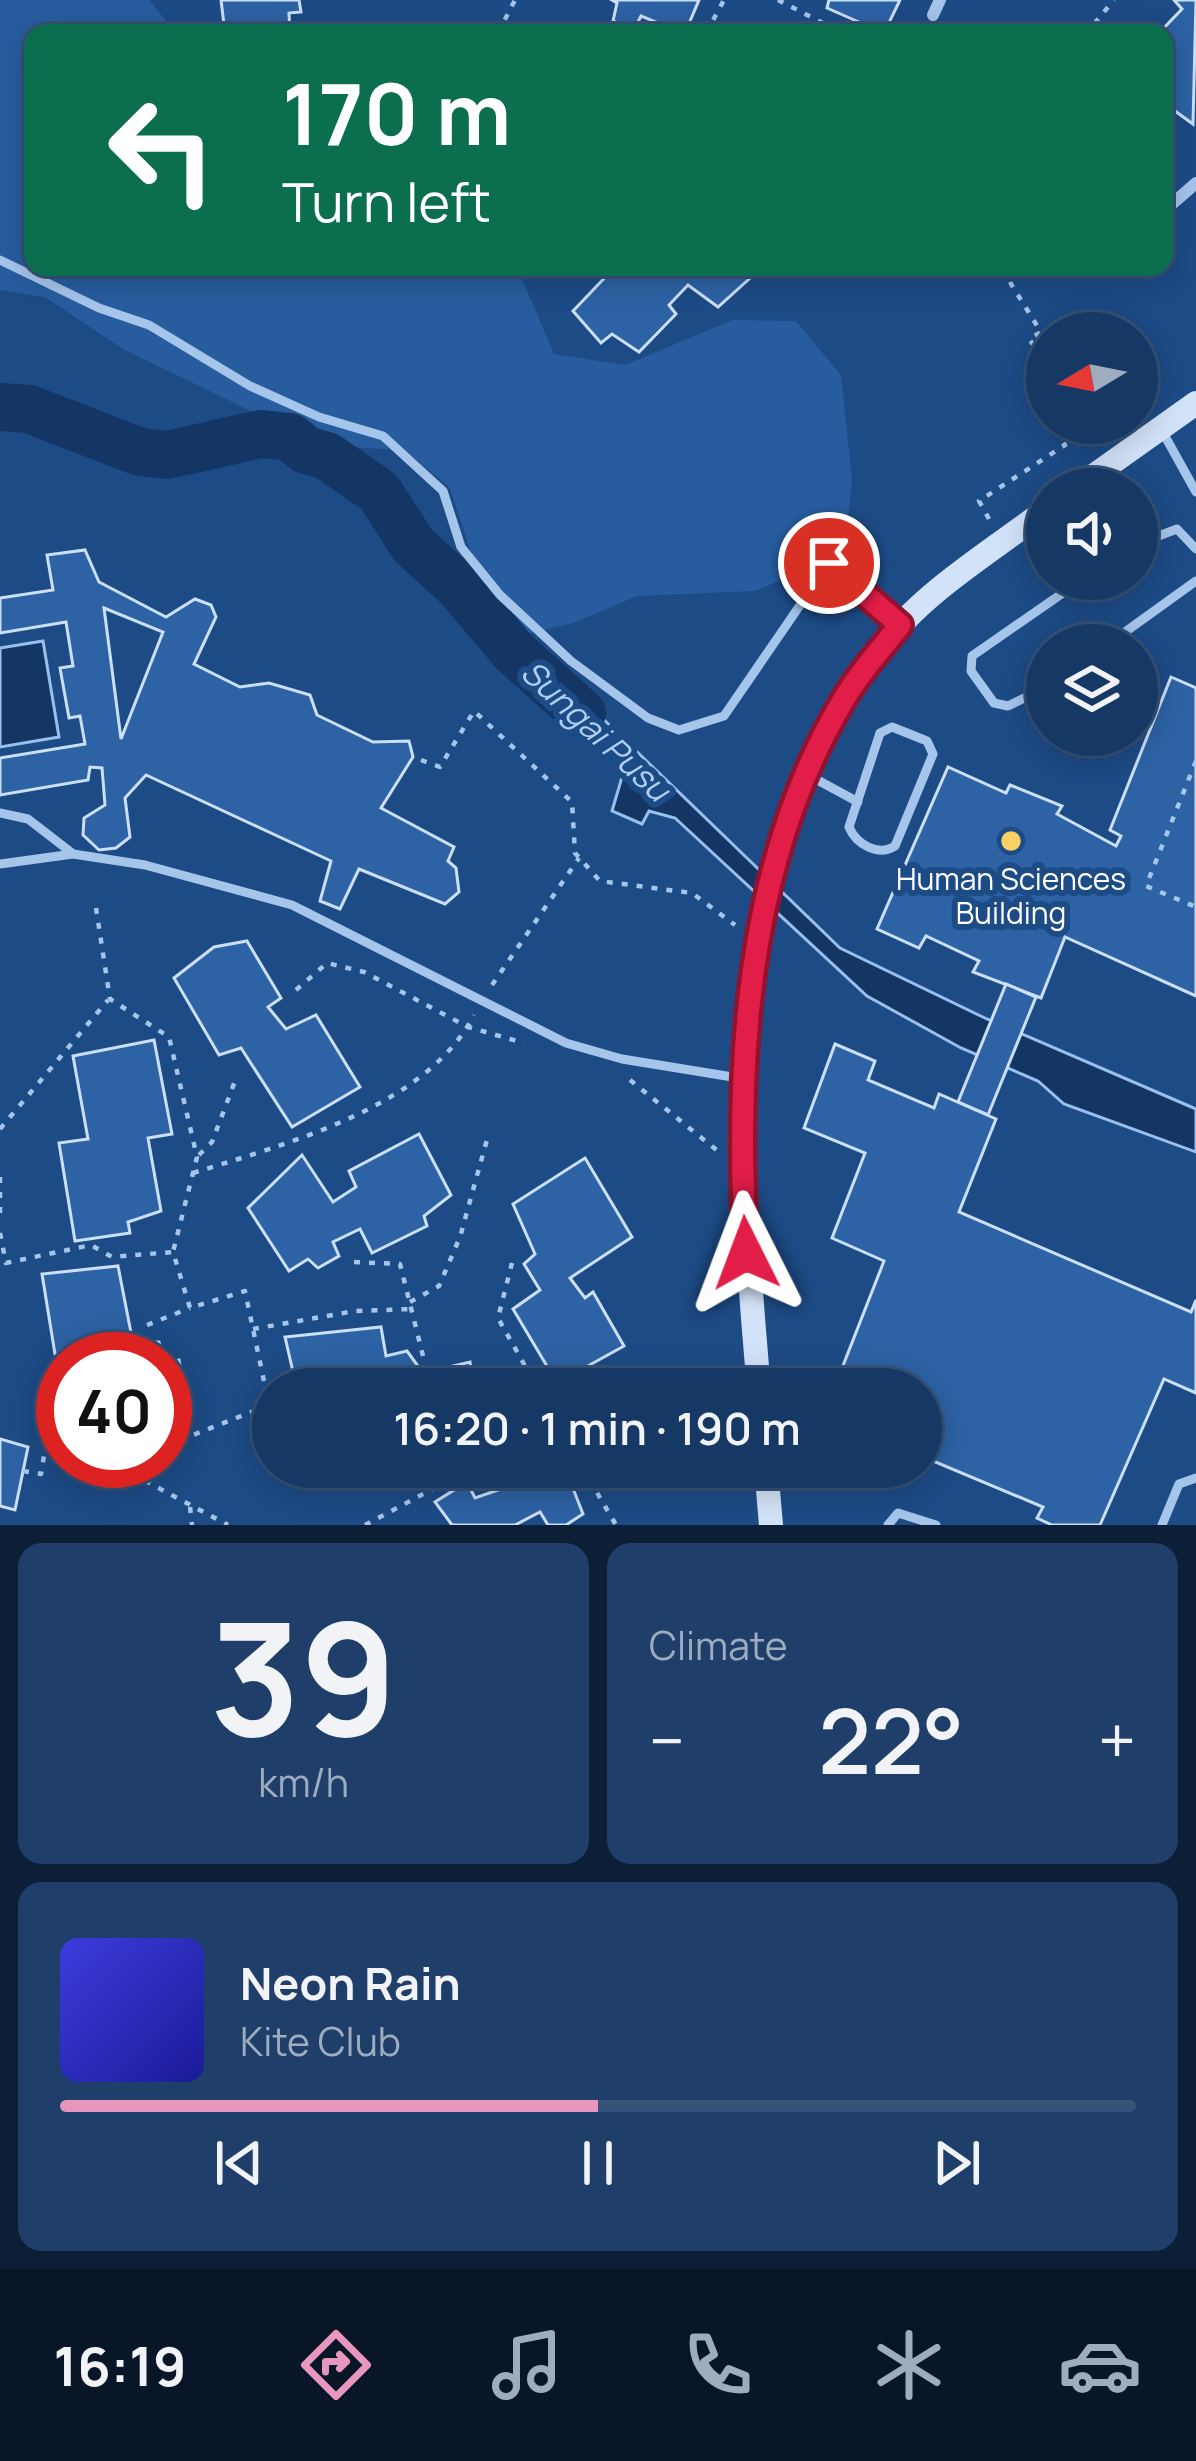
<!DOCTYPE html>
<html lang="en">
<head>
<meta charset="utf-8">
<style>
	body { margin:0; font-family:Manrope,sans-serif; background:#1f3f6a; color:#f1f3f6; height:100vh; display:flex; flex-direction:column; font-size:45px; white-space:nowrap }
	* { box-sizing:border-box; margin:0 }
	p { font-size:39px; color:#9eacbf }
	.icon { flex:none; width:66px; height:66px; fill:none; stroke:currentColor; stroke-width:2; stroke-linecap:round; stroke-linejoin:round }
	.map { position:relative; height:1525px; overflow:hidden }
	.panel { display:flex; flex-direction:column; gap:18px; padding:18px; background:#0c1f37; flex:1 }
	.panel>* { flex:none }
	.top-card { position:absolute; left:24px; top:24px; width:1149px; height:252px; border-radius:24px; box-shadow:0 6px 30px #0003,0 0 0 3px #355278; background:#0b6e4f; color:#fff; overflow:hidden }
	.needle { width:78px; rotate:260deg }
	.fabs { position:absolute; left:1026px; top:312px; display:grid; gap:24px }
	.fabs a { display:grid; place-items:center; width:132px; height:132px; border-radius:50%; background:#163864; box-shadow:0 6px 30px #0003,0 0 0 3px #355278; font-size:60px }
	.speed { position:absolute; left:36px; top:1332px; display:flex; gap:24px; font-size:60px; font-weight:700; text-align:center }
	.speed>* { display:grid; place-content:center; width:156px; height:156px; border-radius:50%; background:#163864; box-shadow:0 6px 30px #0003,0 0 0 3px #355278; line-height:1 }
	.speed .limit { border:18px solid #d22; background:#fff; color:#111 }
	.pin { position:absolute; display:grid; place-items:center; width:102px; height:102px; color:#fff; margin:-51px; border:6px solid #fff; border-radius:50%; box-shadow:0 3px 12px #0007 }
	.me { position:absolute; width:132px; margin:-66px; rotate:357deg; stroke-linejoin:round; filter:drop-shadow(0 0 9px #0008) }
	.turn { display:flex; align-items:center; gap:42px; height:252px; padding:0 60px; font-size:54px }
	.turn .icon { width:156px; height:156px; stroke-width:2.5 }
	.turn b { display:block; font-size:84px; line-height:102px }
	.big { font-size:90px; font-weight:600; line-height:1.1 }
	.panel .tile { flex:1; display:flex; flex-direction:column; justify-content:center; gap:18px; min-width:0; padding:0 42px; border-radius:24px; background:#1f3f6a }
	.panel .dial { align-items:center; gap:0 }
	.dial b { font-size:156px; line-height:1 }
	.song { display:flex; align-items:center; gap:36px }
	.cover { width:144px; height:144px; border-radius:18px; background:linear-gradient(135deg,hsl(240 70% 55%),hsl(240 70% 35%)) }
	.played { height:12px; border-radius:6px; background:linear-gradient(90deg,#e797bd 50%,#355278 50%) }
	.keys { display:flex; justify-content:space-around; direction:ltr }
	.heat { display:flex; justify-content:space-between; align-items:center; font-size:66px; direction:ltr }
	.panel .tiles { flex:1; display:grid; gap:18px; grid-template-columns:1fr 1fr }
	.tile:last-child { grid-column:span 2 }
	.trip { position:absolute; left:252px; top:1368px; width:690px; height:120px; border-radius:60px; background:#163864; box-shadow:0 6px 30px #0003,0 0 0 3px #355278; font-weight:600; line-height:120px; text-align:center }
	.tabs { display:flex; height:192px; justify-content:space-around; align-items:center; background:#091628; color:#9eacbf }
	.tabs .icon { width:84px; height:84px }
	.tabs .current { color:#e797bd }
	.tabs b { font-size:54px; color:#f1f3f6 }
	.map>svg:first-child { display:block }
</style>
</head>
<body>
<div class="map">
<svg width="1196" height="1525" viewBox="0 0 1196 1525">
	<rect width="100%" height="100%" fill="#1d4b86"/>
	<path fill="#275d9f" d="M0,0H149L176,33H33V267H517L554,354L625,365L733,320L796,321L841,375L852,481L844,554L755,591L637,596L573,623L522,635L482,585L450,488L405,450L323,446L123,349L45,297L0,290Z"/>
	<g fill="#143665" stroke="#99c0ed" stroke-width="3">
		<path d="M43,641L59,737L0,747V648Z"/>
		<path d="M540,658L840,948L987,1019L1196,1109V1152L1064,1104L1038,1081L961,1048L867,996L675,818L649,811L642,824L612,811L625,767L609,750L590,744L587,720L532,678Z"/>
	</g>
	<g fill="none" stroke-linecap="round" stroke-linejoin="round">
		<path stroke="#143665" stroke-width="48" d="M0,407L29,409L140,452L167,455L261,434L290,437L306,450L327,456L379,492L413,545L459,587L514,652L582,713"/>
	</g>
	<g fill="#2d62a4" stroke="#cbdff8" stroke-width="3" fill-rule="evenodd">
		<path d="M221,0H299L301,12L289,13L290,33H225Z"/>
		<path d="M612,0H699L685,33H652L656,22L641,16L634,30L613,21L617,3Z"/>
		<path d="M829,0H900L884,33L827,8Z"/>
		<path d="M1174,0H1196L1193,124L1168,106L1164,110V33H1159L1182,9Z"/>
		<path d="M615,267H756L758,271L718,307L688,285L669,305L676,314L639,352L612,334L601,343L573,311Z"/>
		<path d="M85,550L99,582L166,617L195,599L211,605L216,617L194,664L240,687L269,683L310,695L317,715L373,742L409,741L413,757L381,808L454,847L448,861L456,868L459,892L445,904L359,869L340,909L320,901L331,861L146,775L125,798L130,837L116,848L99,850L83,835L84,818L105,805L102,768L90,767L88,780L0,795V758L85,744L80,716L69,718L60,668L73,666L66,622L0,633V598L53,590L47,555ZM104,608L163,632L121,739Z"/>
		<path d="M1171,677L1196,688V996L1065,937L1041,998L973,972L979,961L926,936L919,948L877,929L948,767L1006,793L1010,785L1062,806L1057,814L1116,846L1121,836L1110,830Z"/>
		<path d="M247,941L281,998L268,1007L286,1029L316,1015L360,1087L292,1127L241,1048L219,1055L174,978L214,947Z"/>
		<path d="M1006,984L1036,997L988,1115L958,1102Z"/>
		<path d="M154,1040L172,1134L148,1138L161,1211L128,1222L130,1233L75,1241L59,1143L88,1139L73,1056Z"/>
		<path d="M835,1044L875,1061L868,1080L934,1108L939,1094L996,1119L959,1212L1191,1312L1196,1300V1393L1164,1379L1100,1525H1052L1037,1518L1043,1507L921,1456V1389H855L837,1381L884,1261L832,1238L865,1153L804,1128Z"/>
		<path d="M419,1134L451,1195L424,1216L427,1226L372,1253L360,1229L333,1242L339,1256L318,1268L308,1259L289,1271L248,1208L302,1155L333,1202L356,1187L349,1171Z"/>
		<path d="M585,1158L632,1237L570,1278L585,1298L593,1292L624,1346L557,1383L513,1309L540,1290L524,1264L535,1254L513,1204Z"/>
		<path d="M118,1266L133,1343L159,1342L163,1359L55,1354L42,1274Z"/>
		<path d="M381,1327L386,1356L407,1351L423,1373L470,1362L474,1389H297L285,1337Z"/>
		<path d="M179,1360L187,1411L165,1413V1363Z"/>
		<path d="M0,1439L28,1447L15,1510L0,1506Z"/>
		<path d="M506,1467H546L552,1477L567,1473L583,1514L566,1525H548L540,1512L515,1525H452L435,1502L467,1482L475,1498L507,1487Z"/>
	</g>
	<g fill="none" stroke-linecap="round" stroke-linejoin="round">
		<g stroke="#a6c5eb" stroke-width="4.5" stroke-dasharray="6 9" stroke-linecap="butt">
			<path d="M778,0L842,33"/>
			<path d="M498,33L515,0"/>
			<path d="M706,33L724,0"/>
			<path d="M1023,33L1088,31L1114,0"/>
			<path d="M1008,267L1011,284L1041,332L1029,339L1047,362"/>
			<path d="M1047,375L1040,380L1047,390"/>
			<path d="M1047,417V418"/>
			<path d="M989,519L979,501L1065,445L1050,423"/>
			<path d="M421,760L440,767L474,711L572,802L575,853L600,881L692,893L735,925"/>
			<path d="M1196,761L1146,886L1196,907"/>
			<path d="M96,908L110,999L169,1037L197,1157L173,1252"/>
			<path d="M492,985L579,858"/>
			<path d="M296,990L327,963L364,972L468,1027L524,1043"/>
			<path d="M630,1080L719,1152"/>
			<path d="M0,1129L108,1000"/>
			<path d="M199,1155L212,1142L235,1081"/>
			<path d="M193,1173C285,1144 426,1108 474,1015"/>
			<path d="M0,1177V1215"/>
			<path d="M0,1233L6,1263L91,1245L112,1257L173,1252L190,1308L245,1291L269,1405L165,1446"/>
			<path d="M354,1262L400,1264L423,1356"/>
			<path d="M512,1263L498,1318L538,1389"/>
			<path d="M410,1302L439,1286L460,1237L488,1136"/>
			<path d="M147,1325L190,1308"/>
			<path d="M253,1329L355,1311L412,1309"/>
			<path d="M106,1461L136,1476"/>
			<path d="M149,1461L136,1476L228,1525"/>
			<path d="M582,1467L616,1525"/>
			<path d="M23,1471L41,1474L48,1432L63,1439"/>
			<path d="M190,1507L192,1525"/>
			<path d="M365,1525L474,1467"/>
		</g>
		<g stroke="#a6c5eb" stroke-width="9">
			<path d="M0,260L99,308L149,325L250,386L319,417L383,436L443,491L461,547L500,595L571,661L648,718L679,730L724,716L829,563L900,625"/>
			<path d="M1161,429L1196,492"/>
			<path d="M1137,544L1177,529L1196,549"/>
			<path d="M1107,645L1196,581"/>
			<path d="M1047,687L1008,706L994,703L971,671L972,656L1083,579"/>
			<path d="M892,727L927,741L933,754L895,846C878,857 856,844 849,827L880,733Z"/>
			<path d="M810,776L858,802"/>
			<path d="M0,813L28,819L72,853"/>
			<path d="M0,864L73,854L145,865L292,905L566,1043L622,1059L745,1079"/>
			<path d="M888,1525L898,1513L936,1525"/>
			<path d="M1162,1525L1179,1484L1196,1478"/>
		</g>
		<g stroke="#a6c5eb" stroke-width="12">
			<path d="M933,15L940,0"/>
			<path d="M1164,211L1196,183"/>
		</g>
		<g stroke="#d2e2f8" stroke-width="24">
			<path d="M1075,489L1196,403"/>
			<path d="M759,1389C736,1132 716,839 897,629C934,586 1001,544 1047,509"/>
			<path d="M766,1467L771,1525"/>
		</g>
	</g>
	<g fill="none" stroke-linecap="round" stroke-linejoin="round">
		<defs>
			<path id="route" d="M746,1253C735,1067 745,863 844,699C859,673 881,649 900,625L829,563"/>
		</defs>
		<use href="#route" stroke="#92132f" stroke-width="30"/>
		<use href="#route" stroke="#e11d48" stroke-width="21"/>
	</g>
	<circle fill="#facf64" stroke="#1d4b86" stroke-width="4.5" cx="1011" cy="841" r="12"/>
	<g text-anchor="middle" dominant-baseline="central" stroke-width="12" stroke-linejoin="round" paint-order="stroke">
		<g font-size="30" fill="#fff" stroke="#1d4b86">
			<text x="1011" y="878">Human Sciences<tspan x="1011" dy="34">Building</tspan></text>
		</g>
		<g font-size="33" font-style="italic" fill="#b1cff2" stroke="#1d4b86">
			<text transform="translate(596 730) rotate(43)">Sungai Pusu</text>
		</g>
	</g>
</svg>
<div class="fabs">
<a><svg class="needle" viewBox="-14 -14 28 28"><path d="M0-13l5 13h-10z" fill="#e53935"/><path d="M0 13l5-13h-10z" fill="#9eacbf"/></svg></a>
<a><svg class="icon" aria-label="sound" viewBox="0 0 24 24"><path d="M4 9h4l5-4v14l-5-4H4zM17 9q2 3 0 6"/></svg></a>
<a><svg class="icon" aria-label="layers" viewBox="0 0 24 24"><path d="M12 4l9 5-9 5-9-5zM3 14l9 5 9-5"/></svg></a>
</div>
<div class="speed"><div class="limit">40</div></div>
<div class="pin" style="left:829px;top:563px;background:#d93025"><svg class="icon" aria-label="arrive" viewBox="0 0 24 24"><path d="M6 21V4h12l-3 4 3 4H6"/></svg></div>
<svg class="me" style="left:746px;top:1253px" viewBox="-20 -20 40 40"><path d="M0-17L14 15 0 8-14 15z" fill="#e11d48" stroke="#fff" stroke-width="4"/></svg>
<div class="trip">16:20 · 1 min · 190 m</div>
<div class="top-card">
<div class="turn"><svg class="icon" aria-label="left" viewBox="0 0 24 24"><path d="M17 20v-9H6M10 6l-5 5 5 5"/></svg><div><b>170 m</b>Turn left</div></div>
</div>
</div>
<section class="panel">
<div class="tiles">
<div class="tile dial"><b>39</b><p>km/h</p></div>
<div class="tile"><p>Climate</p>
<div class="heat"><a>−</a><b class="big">22°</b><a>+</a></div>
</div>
<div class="tile">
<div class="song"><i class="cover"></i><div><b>Neon Rain</b><p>Kite Club</p></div></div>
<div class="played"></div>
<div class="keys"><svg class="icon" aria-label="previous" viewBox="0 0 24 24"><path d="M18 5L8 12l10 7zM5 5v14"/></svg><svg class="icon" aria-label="pause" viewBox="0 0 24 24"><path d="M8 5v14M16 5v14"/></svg><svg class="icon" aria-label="next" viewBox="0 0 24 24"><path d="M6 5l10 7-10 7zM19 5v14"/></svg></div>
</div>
</div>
</section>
<nav class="tabs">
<b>16:19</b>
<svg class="icon current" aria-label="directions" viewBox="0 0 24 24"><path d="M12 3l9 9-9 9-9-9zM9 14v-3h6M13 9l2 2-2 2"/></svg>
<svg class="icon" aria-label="music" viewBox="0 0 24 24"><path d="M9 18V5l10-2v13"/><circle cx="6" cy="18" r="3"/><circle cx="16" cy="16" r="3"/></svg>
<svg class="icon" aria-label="phone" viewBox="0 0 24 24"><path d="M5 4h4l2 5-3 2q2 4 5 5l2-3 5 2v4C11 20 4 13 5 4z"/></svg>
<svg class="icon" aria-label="climate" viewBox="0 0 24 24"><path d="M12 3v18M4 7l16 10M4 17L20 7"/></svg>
<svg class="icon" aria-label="car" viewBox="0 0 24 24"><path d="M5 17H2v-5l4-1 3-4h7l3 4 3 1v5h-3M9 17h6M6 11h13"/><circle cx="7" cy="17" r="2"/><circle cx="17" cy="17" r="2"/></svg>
</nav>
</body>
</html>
